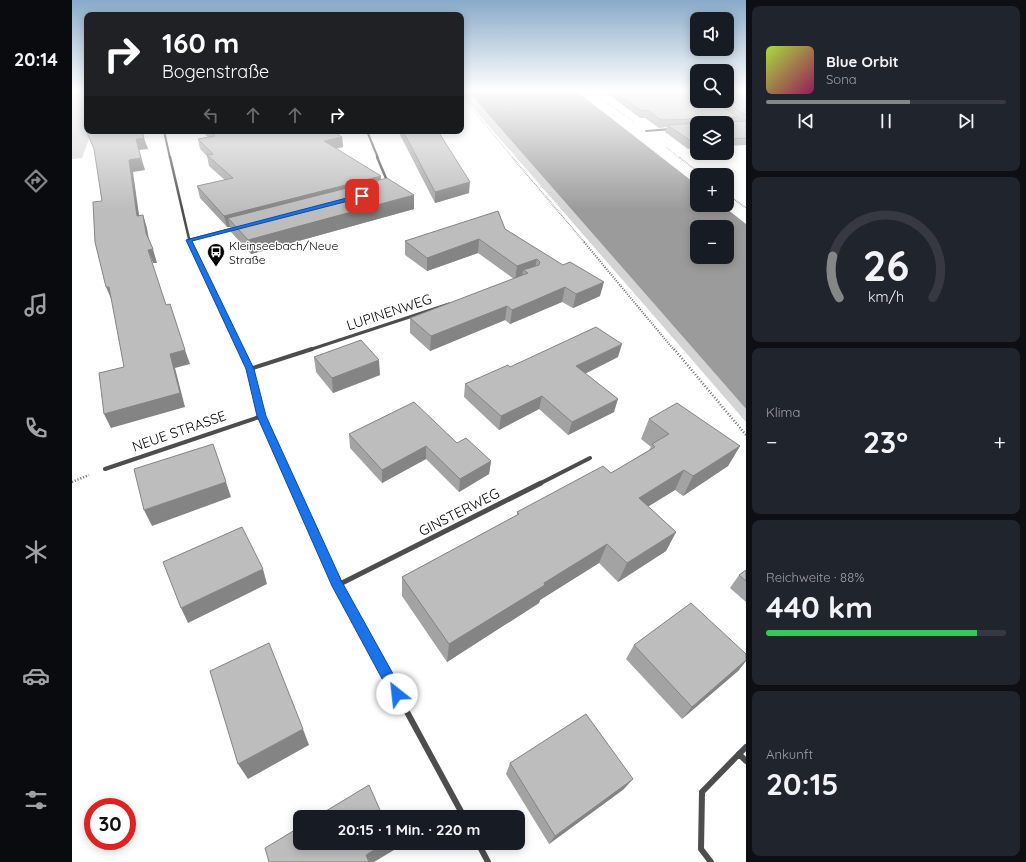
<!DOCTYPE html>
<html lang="de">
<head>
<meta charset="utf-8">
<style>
	body { margin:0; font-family:Quicksand,sans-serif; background:#20242c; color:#f1f3f6; height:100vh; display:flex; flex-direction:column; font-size:15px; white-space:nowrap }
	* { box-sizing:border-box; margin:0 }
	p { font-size:13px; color:#9ea1a6 }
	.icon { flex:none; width:22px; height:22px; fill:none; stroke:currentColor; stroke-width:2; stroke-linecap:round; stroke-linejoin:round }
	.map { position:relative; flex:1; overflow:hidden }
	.side { display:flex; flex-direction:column; gap:6px; padding:6px; background:#0d0f14; width:280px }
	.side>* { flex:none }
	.banner { position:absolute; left:12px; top:12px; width:380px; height:122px; border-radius:8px; box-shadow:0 2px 10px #0003; background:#202124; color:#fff; overflow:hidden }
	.tools { position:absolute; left:618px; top:12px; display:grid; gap:8px }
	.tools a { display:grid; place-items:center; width:44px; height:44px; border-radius:8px; background:#171b24; box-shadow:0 2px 10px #0003; font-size:20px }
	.speed { position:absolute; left:12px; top:798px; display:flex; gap:8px; font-size:20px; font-weight:700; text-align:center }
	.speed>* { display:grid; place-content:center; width:52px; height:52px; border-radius:50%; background:#171b24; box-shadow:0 2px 10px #0003; line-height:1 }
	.speed .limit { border:6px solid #d22; background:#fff; color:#111 }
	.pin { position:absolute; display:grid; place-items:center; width:34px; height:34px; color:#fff; margin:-17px; border-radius:8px; box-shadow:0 2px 6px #0006 }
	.me { position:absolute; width:44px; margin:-22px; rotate:331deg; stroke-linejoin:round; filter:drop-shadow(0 0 3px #0008) }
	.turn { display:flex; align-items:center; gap:14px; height:84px; padding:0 12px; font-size:18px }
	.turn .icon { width:52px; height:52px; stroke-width:2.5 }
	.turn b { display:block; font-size:28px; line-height:34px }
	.lanes { display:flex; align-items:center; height:38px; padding:0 12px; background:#0003; justify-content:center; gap:20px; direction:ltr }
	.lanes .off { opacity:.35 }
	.big { font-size:30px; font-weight:700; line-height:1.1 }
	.side .tile { flex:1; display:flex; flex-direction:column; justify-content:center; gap:6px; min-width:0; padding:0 14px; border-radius:8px; background:#20242c }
	.side .dial { align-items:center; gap:0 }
	.dial svg { height:104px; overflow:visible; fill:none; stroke:#363941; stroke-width:7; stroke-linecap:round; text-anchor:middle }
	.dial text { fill:#f1f3f6; stroke:none }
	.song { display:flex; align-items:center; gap:12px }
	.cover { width:48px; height:48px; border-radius:6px; background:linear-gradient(135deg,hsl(80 70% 55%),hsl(330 70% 35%)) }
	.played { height:4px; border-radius:2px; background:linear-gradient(90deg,#858687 60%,#363941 60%) }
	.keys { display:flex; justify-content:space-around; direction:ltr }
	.heat { display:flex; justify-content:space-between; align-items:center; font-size:22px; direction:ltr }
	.charge { height:6px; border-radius:3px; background:linear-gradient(90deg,#34c759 88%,#363941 0) }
	.trip { position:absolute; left:221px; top:810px; width:232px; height:40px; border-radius:8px; background:#171b24; box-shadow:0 2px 10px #0003; font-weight:700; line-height:40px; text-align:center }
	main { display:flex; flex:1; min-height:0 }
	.menu { display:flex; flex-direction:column; width:72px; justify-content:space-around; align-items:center; background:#090b0e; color:#9ea1a6 }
	.menu .icon { width:28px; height:28px }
	.menu .current { color:#858687 }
	.menu b { font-size:18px; color:#f1f3f6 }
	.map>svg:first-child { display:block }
</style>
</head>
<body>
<main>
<nav class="menu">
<b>20:14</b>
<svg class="icon current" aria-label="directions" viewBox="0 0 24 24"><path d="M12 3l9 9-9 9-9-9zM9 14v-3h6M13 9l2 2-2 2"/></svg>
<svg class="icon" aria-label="music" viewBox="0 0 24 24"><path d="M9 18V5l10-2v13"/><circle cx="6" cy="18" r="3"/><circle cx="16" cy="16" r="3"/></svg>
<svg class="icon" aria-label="phone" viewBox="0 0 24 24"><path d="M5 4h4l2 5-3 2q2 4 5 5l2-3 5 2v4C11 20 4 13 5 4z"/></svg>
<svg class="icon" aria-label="climate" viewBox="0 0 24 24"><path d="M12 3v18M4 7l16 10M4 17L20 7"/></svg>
<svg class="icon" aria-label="car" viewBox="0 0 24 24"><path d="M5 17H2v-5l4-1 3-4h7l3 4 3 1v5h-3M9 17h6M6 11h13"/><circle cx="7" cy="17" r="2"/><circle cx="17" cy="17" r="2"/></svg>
<svg class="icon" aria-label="filters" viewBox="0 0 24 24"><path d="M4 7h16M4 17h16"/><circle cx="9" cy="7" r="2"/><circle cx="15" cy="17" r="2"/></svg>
</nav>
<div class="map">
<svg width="674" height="862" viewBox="0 0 674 862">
	<rect width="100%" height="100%" fill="#fff"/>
	<g fill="#d4d4d4">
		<path d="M0,90H13L15,94V131H20L10,158L0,159Z"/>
		<path d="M389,90H395L674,409V422L389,94Z"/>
	</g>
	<path fill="#9b9b9b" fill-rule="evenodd" d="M395,90H503L625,185V205H650L674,224V409ZM625,227H655V257H625Z"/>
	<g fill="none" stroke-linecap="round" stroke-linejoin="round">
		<g stroke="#6f6f6f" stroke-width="1" stroke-dasharray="0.5 1" stroke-linecap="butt">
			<path d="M517,90L562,122"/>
			<path d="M389,96L441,158"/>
			<path d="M664,121L674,120"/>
			<path d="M594,147L608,158"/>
		</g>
		<g stroke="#6f6f6f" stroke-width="1.5" stroke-dasharray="0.5 1" stroke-linecap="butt">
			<path d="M440,157L513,243"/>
			<path d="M607,157L630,175"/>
			<path d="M655,194L674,208"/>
		</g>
		<path stroke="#6f6f6f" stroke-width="2" stroke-dasharray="1 1.5" stroke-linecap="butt" d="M512,242L602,350"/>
		<g stroke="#6f6f6f" stroke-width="2.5" stroke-dasharray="1 2" stroke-linecap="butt">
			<path d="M602,349L674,435"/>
			<path d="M0,482L17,475"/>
		</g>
		<g stroke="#4d4d4d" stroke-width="2">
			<path d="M92,131L98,158"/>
			<path d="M295,131L306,158"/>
			<path d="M574,131L599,129"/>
		</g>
		<g stroke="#4d4d4d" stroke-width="2.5">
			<path d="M98,157L118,243"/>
			<path d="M305,157L316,183"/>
			<path d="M117,240L163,228"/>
		</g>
		<g stroke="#4d4d4d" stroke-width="3">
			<path d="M118,242L169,350"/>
			<path d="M237,350L377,304"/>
		</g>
		<g stroke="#4d4d4d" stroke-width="4">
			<path d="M168,349L178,369L190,416L220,484"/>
			<path d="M178,369L240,349"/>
			<path d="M33,469L190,416"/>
			<path d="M467,484L518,458"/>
		</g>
		<g stroke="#4d4d4d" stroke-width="5">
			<path d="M220,483L266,585L302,652"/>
			<path d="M266,585L469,483"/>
		</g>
		<g stroke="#4d4d4d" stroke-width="6">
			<path d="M302,651L392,817"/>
			<path d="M667,754L674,747"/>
			<path d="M406,843L416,862"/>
			<path d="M639,862L629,849L630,792L667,754L674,761"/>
		</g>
	</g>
	<g fill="#a3a3a3">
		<path d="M531,90H625V101H655L674,96V145L655,146V123H625V148L616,149L593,132L595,127L587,128L573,118H568Z"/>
		<path d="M129,131H261L270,137L271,147L264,149L309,180L342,195V209L179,254L159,232L158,227H155L128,198L125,186L153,180L137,166L135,156L128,149L126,139L136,137Z"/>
		<path d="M326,131H366L397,193L363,203Z"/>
		<path d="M433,229L528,296L501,308L490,302L438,324L433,320L358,351L338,333V318L442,279L406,253L355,271L333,255V241Z"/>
		<path d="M242,357L308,375L261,393L244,372Z"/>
		<path d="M546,357L513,373L542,412L496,435L467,409L427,430L392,397L393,384Z"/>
		<path d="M577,419L668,446L656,466L611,496L603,490L576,506L604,532L594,551L546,582L527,563L468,600L467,603L375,662L330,596V577L445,515V512L539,473L577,450L579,447L569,439Z"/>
		<path d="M277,434L385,443L419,461L417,474L387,492L354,459L310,483L278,448Z"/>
		<path d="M674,570V602L658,588L667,575Z"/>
		<path d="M562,645L674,654V661L666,671L610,719L554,659Z"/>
		<path d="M438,763L552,789L477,844L434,774Z"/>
	</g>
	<g fill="#848484">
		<path d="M270,137L271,147L253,151L252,141Z"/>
		<path d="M72,138L76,149L67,150L73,170L61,172L69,229L65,216L57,160L64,139Z"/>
		<path d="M309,176V187L156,218L158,227H155L152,216Z"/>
		<path d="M398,182L397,193L363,203V192Z"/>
		<path d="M342,195V209L179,254L176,240Z"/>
		<path d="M71,215L75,228L78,246L74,233Z"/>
		<path d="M407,239L406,253L355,271V258Z"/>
		<path d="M81,249L85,263H81L76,250Z"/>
		<path d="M465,259L462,273L451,270L450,277L443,280L445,266Z"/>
		<path d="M532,282L528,296L501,308L504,294Z"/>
		<path d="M34,287H37L40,301Z"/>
		<path d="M493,287L490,302L438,324L440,310Z"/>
		<path d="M435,306L433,320L358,351L359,336Z"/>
		<path d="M550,344L546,357L501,380L504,366Z"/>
		<path d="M113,350L118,364L103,368L113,407L39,428L32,414L98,354Z"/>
		<path d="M307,360L308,375L261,393L260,378Z"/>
		<path d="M470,396L467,409L427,430L429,416Z"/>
		<path d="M546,399L542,412L496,435L500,422Z"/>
		<path d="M354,446V459L310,483V470Z"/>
		<path d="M668,446L656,466L611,496L621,476Z"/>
		<path d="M419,461L417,474L387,492L388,479Z"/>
		<path d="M612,470L603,490L558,518L567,498Z"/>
		<path d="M154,482L159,497L80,526L72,510Z"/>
		<path d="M604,532L594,551L546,582L555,563Z"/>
		<path d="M535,544L527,563L468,600L467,603L375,662L377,644L472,583Z"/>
		<path d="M191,569L195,584L116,623L109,608Z"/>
		<path d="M674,660V661L666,671L610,719L620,707Z"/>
		<path d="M231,729L237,745L176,779L166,764Z"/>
		<path d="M561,779L552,789L477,844L483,836Z"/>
		<path d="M313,843H321L322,850L302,862H295L294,855Z"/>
	</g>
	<g fill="#bdbdbd" stroke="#848484">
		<path d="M541,90H618L625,93V101H639L667,117H657L655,119L656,122L674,121V138L655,139V123H628L630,121L629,119L589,120L575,110L569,111Z"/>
		<path d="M655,90H662L674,96V115L649,101H655Z"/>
		<path d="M625,123V140L619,141L595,125Z"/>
		<path d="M14,130H15V131H70L72,138L64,139L69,158L57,160L65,216L71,215L74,233L81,249L76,250L94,305L98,304L113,350L98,354L108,393L32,414L27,373L52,367L37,287H34L23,242L21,202L30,201L22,149Z"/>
		<path d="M138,131H261L270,137L252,141L309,176L152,216L125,186L161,178L135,155L141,154L126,139L143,136Z"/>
		<path d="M331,131H366L398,182L363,192Z"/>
		<path d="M315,178L342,195L176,240L156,218Z"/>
		<path d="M426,211L433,229L491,265L498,262L532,282L504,294L493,287L440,310L435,306L359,336L338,318L456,273L451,270L467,265L468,262L465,259L445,266L407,239L355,258L333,241Z"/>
		<path d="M524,327L550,344L504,366L546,399L500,422L470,396L429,416L393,384L436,365L438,367Z"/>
		<path d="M289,340L307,360L260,378L242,357Z"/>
		<path d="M342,402L385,443L394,438L419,461L388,479L354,446L310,470L277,434Z"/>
		<path d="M605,403L668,446L621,476L612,470L567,498L604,532L555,563L535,544L472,583L473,585L377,644L330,577L447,514L445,512L531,466L539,473L583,447L580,444L597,434L577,419Z"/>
		<path d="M141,444L154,482L72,510L62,469Z"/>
		<path d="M170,527L191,569L109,608L91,562Z"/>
		<path d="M674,570V581L667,575Z"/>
		<path d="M619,603L674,654V660L620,707L562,645Z"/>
		<path d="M197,643L231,729L166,764L138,671Z"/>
		<path d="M514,714L561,779L483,836L438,763Z"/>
		<path d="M297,785L311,817H244Z"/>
		<path d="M228,827V843H313L294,855L297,862H197L193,848Z"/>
	</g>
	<linearGradient id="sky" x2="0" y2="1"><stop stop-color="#89aac9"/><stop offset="0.43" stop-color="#fff"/><stop offset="1" stop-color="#fff" stop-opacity="0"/></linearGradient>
	<rect width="674" height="210" fill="url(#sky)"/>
	<path fill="#1a73e8" stroke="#114b97" d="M290,194H292V197L120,241L182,369L194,416L270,582L330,690L332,694L330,699L325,701L321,699L260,586L185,416L174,369L114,240Z"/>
	<defs>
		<symbol id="bus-pin" viewBox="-11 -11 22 30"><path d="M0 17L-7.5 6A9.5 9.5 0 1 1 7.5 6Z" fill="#000" stroke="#fff"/><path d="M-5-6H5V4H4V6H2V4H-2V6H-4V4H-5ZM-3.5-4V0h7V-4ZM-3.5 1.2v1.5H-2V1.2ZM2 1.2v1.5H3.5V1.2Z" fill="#fff"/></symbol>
	</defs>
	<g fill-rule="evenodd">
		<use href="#bus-pin" x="134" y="242" width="20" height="27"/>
	</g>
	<g text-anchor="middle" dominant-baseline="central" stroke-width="3" stroke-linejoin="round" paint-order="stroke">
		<g font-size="12" fill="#000" stroke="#fff" text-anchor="start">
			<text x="157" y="245">Kleinseebach/Neue<tspan x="157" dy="14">Straße</tspan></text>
		</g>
		<g font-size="14" fill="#000" stroke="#fff">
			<text transform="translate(317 312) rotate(-18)">LUPINENWEG</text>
			<text transform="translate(107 431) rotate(-19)">NEUE STRASSE</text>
			<text transform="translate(387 512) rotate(-27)">GINSTERWEG</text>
		</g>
	</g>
</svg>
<div class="tools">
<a><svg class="icon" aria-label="sound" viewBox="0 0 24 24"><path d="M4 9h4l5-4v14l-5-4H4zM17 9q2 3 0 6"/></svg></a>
<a><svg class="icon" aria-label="search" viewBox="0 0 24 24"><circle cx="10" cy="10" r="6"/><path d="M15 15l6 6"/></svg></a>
<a><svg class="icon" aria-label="layers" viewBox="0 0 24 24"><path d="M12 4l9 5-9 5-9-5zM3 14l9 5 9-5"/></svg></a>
<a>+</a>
<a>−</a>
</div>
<div class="speed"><div class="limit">30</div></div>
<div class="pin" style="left:290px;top:196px;background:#d93025"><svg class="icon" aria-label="arrive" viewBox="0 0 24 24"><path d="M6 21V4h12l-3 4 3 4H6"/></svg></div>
<svg class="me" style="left:325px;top:694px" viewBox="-20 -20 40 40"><circle r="19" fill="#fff"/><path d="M0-13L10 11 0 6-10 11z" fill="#1a73e8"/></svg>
<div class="trip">20:15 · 1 Min. · 220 m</div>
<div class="banner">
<div class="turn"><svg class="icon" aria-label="right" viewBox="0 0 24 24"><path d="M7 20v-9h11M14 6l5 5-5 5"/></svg><div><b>160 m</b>Bogenstraße</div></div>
<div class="lanes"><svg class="icon off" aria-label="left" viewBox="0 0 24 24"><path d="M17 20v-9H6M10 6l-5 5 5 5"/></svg><svg class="icon off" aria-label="ahead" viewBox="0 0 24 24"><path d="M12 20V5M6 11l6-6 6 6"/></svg><svg class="icon off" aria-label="ahead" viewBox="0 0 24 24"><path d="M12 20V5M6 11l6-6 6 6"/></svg><svg class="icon" aria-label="right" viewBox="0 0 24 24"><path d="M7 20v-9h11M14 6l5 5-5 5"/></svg></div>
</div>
</div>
<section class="side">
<div class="tile">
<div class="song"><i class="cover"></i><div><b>Blue Orbit</b><p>Sona</p></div></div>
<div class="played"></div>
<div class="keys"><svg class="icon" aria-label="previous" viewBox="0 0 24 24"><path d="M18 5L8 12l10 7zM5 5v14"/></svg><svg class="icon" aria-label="pause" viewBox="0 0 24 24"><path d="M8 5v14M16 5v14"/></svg><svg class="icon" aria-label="next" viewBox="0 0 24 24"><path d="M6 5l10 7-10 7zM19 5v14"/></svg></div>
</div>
<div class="tile dial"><svg viewBox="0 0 100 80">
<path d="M14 69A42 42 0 1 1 86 69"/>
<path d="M14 69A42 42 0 0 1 9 37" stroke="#858687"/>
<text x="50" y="56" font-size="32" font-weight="700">26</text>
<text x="50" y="72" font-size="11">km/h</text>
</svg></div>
<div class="tile"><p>Klima</p>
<div class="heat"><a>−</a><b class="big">23°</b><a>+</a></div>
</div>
<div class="tile"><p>Reichweite · 88%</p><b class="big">440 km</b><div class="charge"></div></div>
<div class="tile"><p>Ankunft</p><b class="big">20:15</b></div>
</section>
</main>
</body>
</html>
